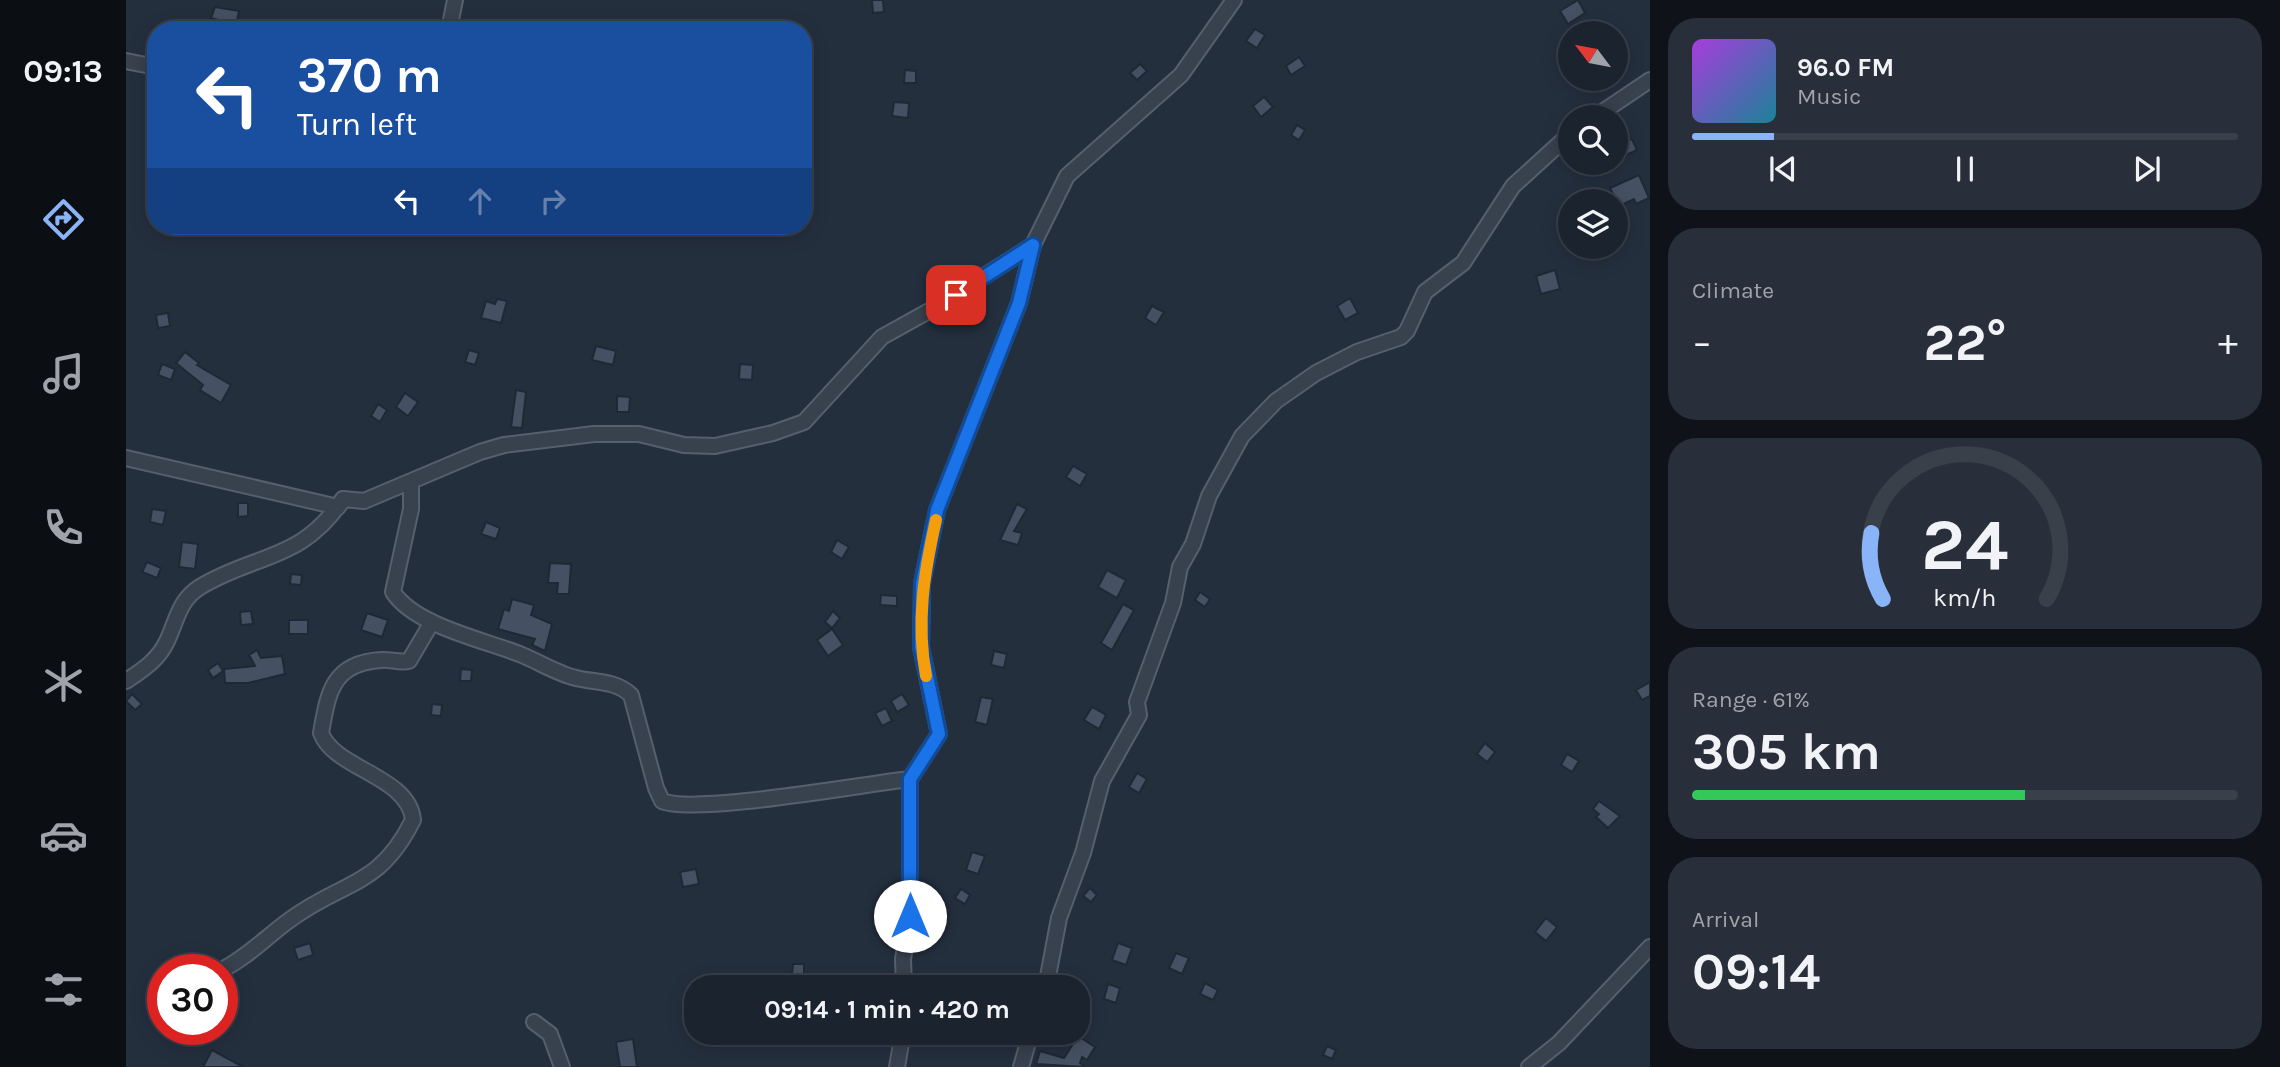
<!DOCTYPE html>
<html lang="en">
<head>
<meta charset="utf-8">
<style>
	body { margin:0; font-family:Karla,sans-serif; background:#282f3a; color:#f1f3f6; height:100vh; display:flex; flex-direction:column; font-size:26px; white-space:nowrap }
	* { box-sizing:border-box; margin:0 }
	p { font-size:23px; color:#a0a4aa }
	.icon { flex:none; width:38px; height:38px; fill:none; stroke:currentColor; stroke-width:2; stroke-linecap:round; stroke-linejoin:round }
	.map { position:relative; flex:1; overflow:hidden }
	.panel { display:flex; flex-direction:column; gap:18px; padding:18px; background:#0f1319; width:630px }
	.panel>* { flex:none }
	.banner { position:absolute; left:21px; top:21px; width:665px; height:214px; border-radius:28px; box-shadow:0 4px 18px #0003,0 0 0 2px #39404a; background:#1a4fa0; color:#fff; overflow:hidden }
	.needle { width:46px; rotate:302deg }
	.tools { position:absolute; left:1432px; top:21px; display:grid; gap:14px }
	.tools a { display:grid; place-items:center; width:70px; height:70px; border-radius:50%; background:#1b232e; box-shadow:0 4px 18px #0003,0 0 0 2px #39404a; font-size:35px }
	.speed { position:absolute; left:21px; top:954px; display:flex; gap:14px; font-size:35px; font-weight:700; text-align:center }
	.speed>* { display:grid; place-content:center; width:91px; height:91px; border-radius:50%; background:#1b232e; box-shadow:0 4px 18px #0003,0 0 0 2px #39404a; line-height:1 }
	.speed .limit { border:10px solid #d22; background:#fff; color:#111 }
	.pin { position:absolute; display:grid; place-items:center; width:60px; height:60px; color:#fff; margin:-30px; border-radius:14px; box-shadow:0 4px 10px #0006 }
	.me { position:absolute; width:77px; margin:-38px; rotate:0deg; stroke-linejoin:round; filter:drop-shadow(0 0 5px #0008) }
	.turn { display:flex; align-items:center; gap:24px; height:147px; padding:0 35px; font-size:32px }
	.turn .icon { width:91px; height:91px; stroke-width:2.5 }
	.turn b { display:block; font-size:49px; line-height:60px }
	.lanes { display:flex; align-items:center; height:66px; padding:0 35px; background:#0003; justify-content:center; gap:35px; direction:ltr }
	.lanes .off { opacity:.35 }
	.big { font-size:52px; font-weight:700; line-height:1.1 }
	.panel .card { flex:1; display:flex; flex-direction:column; justify-content:center; gap:10px; min-width:0; padding:0 24px; border-radius:28px; background:#282f3a }
	.panel .dial { align-items:center; gap:0 }
	.dial svg { height:182px; overflow:visible; fill:none; stroke:#39404a; stroke-width:7; stroke-linecap:round; text-anchor:middle }
	.dial text { fill:#f1f3f6; stroke:none }
	.song { display:flex; align-items:center; gap:21px }
	.cover { width:84px; height:84px; border-radius:10px; background:linear-gradient(135deg,hsl(280 70% 55%),hsl(190 70% 35%)) }
	.played { height:7px; border-radius:4px; background:linear-gradient(90deg,#8ab4f8 15%,#39404a 15%) }
	.keys { display:flex; justify-content:space-around; direction:ltr }
	.heat { display:flex; justify-content:space-between; align-items:center; font-size:38px; direction:ltr }
	.charge { height:10px; border-radius:5px; background:linear-gradient(90deg,#34c759 61%,#39404a 0) }
	.trip { position:absolute; left:558px; top:975px; width:406px; height:70px; border-radius:28px; background:#1b232e; box-shadow:0 4px 18px #0003,0 0 0 2px #39404a; font-weight:700; line-height:70px; text-align:center }
	main { display:flex; flex:1; min-height:0 }
	.tabs { display:flex; flex-direction:column; width:126px; justify-content:space-around; align-items:center; background:#0b0e12; color:#a0a4aa }
	.tabs .icon { width:49px; height:49px }
	.tabs .active { color:#8ab4f8 }
	.tabs b { font-size:32px; color:#f1f3f6 }
	.map>svg:first-child { display:block }
</style>
</head>
<body>
<main>
<nav class="tabs">
<b>09:13</b>
<svg class="icon active" aria-label="directions" viewBox="0 0 24 24"><path d="M12 3l9 9-9 9-9-9zM9 14v-3h6M13 9l2 2-2 2"/></svg>
<svg class="icon" aria-label="music" viewBox="0 0 24 24"><path d="M9 18V5l10-2v13"/><circle cx="6" cy="18" r="3"/><circle cx="16" cy="16" r="3"/></svg>
<svg class="icon" aria-label="phone" viewBox="0 0 24 24"><path d="M5 4h4l2 5-3 2q2 4 5 5l2-3 5 2v4C11 20 4 13 5 4z"/></svg>
<svg class="icon" aria-label="climate" viewBox="0 0 24 24"><path d="M12 3v18M4 7l16 10M4 17L20 7"/></svg>
<svg class="icon" aria-label="car" viewBox="0 0 24 24"><path d="M5 17H2v-5l4-1 3-4h7l3 4 3 1v5h-3M9 17h6M6 11h13"/><circle cx="7" cy="17" r="2"/><circle cx="17" cy="17" r="2"/></svg>
<svg class="icon" aria-label="filters" viewBox="0 0 24 24"><path d="M4 7h16M4 17h16"/><circle cx="9" cy="7" r="2"/><circle cx="15" cy="17" r="2"/></svg>
</nav>
<div class="map">
<svg width="1524" height="1067" viewBox="0 0 1524 1067">
	<rect width="100%" height="100%" fill="#242f3e"/>
	<g fill="#455162" stroke="#1f2835" stroke-width="2">
		<path d="M746,0H757L758,12L747,13Z"/>
		<path d="M1452,0L1459,13L1442,24L1434,11Z"/>
		<path d="M89,7L113,11L110,25L85,18Z"/>
		<path d="M1129,29L1139,35L1131,48L1120,41Z"/>
		<path d="M1173,57L1179,66L1165,75L1160,66Z"/>
		<path d="M1014,64L1021,71L1011,80L1004,73Z"/>
		<path d="M779,70L790,71V83H778Z"/>
		<path d="M1138,97L1147,107L1135,117L1127,106Z"/>
		<path d="M768,102L783,103L782,118L766,116Z"/>
		<path d="M1171,125L1179,130L1173,140L1165,135Z"/>
		<path d="M1506,139L1511,150L1500,155L1495,143Z"/>
		<path d="M1513,175L1523,198L1510,204L1508,199L1493,206L1484,188Z"/>
		<path d="M1429,270L1434,289L1415,294L1410,276Z"/>
		<path d="M1224,298L1232,313L1219,320L1211,306Z"/>
		<path d="M371,299L381,301L375,323L355,318L360,301L369,304Z"/>
		<path d="M1026,306L1038,312L1030,325L1019,318Z"/>
		<path d="M42,313L44,326L32,328L30,315Z"/>
		<path d="M470,346L490,351L487,365L466,360Z"/>
		<path d="M343,350L353,353L349,365L339,362Z"/>
		<path d="M59,352L73,363L71,365L105,385L95,403L74,390L77,385L50,363Z"/>
		<path d="M36,364L49,369L45,380L32,375Z"/>
		<path d="M614,364L627,365L626,380L613,379Z"/>
		<path d="M390,390L400,392L396,428L385,427Z"/>
		<path d="M279,393L292,402L282,416L270,407Z"/>
		<path d="M491,396L504,397L503,412H491Z"/>
		<path d="M252,404L261,410L254,422L245,416Z"/>
		<path d="M947,466L961,474L954,486L940,477Z"/>
		<path d="M112,503H122V516L112,517Z"/>
		<path d="M891,504L901,509L888,531L896,533L892,545L874,540Z"/>
		<path d="M26,509L40,511L37,525L24,522Z"/>
		<path d="M360,522L374,528L370,539L355,534Z"/>
		<path d="M711,540L723,547L716,559L705,552Z"/>
		<path d="M56,542L72,544L69,569L53,567Z"/>
		<path d="M21,562L35,568L31,578L16,572Z"/>
		<path d="M424,563L445,564L443,594H431L432,583H422Z"/>
		<path d="M981,570L1000,580L991,598L972,587Z"/>
		<path d="M165,574L176,575L175,585L164,584Z"/>
		<path d="M1074,592L1084,599L1079,607L1069,600Z"/>
		<path d="M755,595L771,596V606L754,605Z"/>
		<path d="M386,599L408,605L405,615L426,624L419,651L406,645L409,639L372,629L378,609L383,611Z"/>
		<path d="M997,604L1008,610L986,650L975,643Z"/>
		<path d="M125,611L127,624L115,625L114,612Z"/>
		<path d="M707,611L714,618L706,628L699,622Z"/>
		<path d="M241,613L262,620L256,637L235,630Z"/>
		<rect x="163" y="620" width="19" height="14"/>
		<path d="M706,629L717,645L702,656L691,640Z"/>
		<path d="M131,650L135,658L156,656L159,674L122,683H99L98,669L129,666L123,655Z"/>
		<path d="M868,651L881,654L878,668L865,665Z"/>
		<path d="M92,663L97,671L87,678L82,670Z"/>
		<path d="M335,669L346,670L345,681H334Z"/>
		<path d="M1524,682V696L1516,700L1510,690Z"/>
		<path d="M6,694L16,704L9,710L0,701Z"/>
		<path d="M776,694L783,705L771,712L765,701Z"/>
		<path d="M855,697L867,699L861,725L849,722Z"/>
		<path d="M306,704L316,705L315,716L305,715Z"/>
		<path d="M966,707L980,715L973,729L958,720Z"/>
		<path d="M760,708L766,721L756,726L749,713Z"/>
		<path d="M1359,743L1369,752L1361,762L1351,754Z"/>
		<path d="M1441,754L1453,761L1446,772L1435,765Z"/>
		<path d="M1011,773L1021,779L1013,793L1003,787Z"/>
		<path d="M1473,801L1494,816L1482,828L1470,817L1473,814L1467,809Z"/>
		<path d="M846,852L859,856L852,874L840,870Z"/>
		<path d="M570,869L573,884L557,887L554,872Z"/>
		<path d="M964,888L971,895L965,902L957,896Z"/>
		<path d="M835,889L844,895L839,904L829,898Z"/>
		<path d="M1420,918L1431,927L1420,941L1409,932Z"/>
		<path d="M184,943L187,955L172,960L168,948Z"/>
		<path d="M992,943L1006,948L1000,965L986,960Z"/>
		<path d="M1050,953L1063,958L1056,974L1043,968Z"/>
		<path d="M667,964H678V975H666Z"/>
		<path d="M1079,983L1092,990L1087,1000L1074,994Z"/>
		<path d="M982,984L994,988L990,1003L978,999Z"/>
		<path d="M952,1036L969,1047L961,1060L956,1057L954,1063L959,1067L910,1064L914,1051L938,1058Z"/>
		<path d="M507,1039L511,1067H494L490,1042Z"/>
		<path d="M1201,1046L1210,1050L1206,1059L1197,1055Z"/>
		<path d="M86,1050L117,1067H77Z"/>
	</g>
	<g fill="none" stroke-linecap="round" stroke-linejoin="round">
		<defs>
			<g id="minor">
				<path d="M323,30L329,0"/>
				<path d="M0,61L30,67"/>
				<path d="M1469,117L1524,80"/>
				<path d="M0,458L212,507L216,501"/>
				<path d="M285,482V509L267,592C289,626 359,640 396,655C413,662 432,674 450,678C470,683 489,680 505,695L530,788L536,801C568,815 738,784 784,779"/>
				<path d="M217,499L238,501L354,452L378,445L468,434H513L558,445L589,446L647,433L678,422L756,337L810,307L907,245"/>
				<path d="M0,681C17,670 33,659 41,641C51,620 53,600 74,587C130,553 175,562 217,499"/>
				<path d="M96,970C123,956 141,936 165,919C218,880 253,888 287,820C283,776 208,769 195,733C202,693 206,663 255,660C264,659 273,663 283,661L306,622"/>
				<path d="M778,987L777,959L784,916V779L813,734L795,647L796,583L811,510L893,303L907,245L941,176L1055,75L1108,0"/>
				<path d="M920,987L933,918L957,853L976,781L1013,715L1011,702L1047,603L1054,567L1067,544L1083,496L1116,436L1150,401L1190,373L1231,352L1275,337L1281,331L1299,292L1337,263L1387,186L1444,134"/>
				<path d="M408,1022L424,1034L436,1067"/>
				<path d="M771,1067L777,1032"/>
				<path d="M895,1067L905,1032"/>
				<path d="M1403,1067L1433,1043L1524,947"/>
			</g>
		</defs>
		<use href="#minor" stroke="#565f6c" stroke-width="18"/>
		<use href="#minor" stroke="#38414e" stroke-width="14"/>
	</g>
	<g fill="none" stroke-linecap="round" stroke-linejoin="round">
		<defs>
			<path id="route" d="M784,916V779L813,734L795,647L796,583L811,510L893,303L907,245L830,295"/>
		</defs>
		<use href="#route" stroke="#114b97" stroke-width="18"/>
		<use href="#route" stroke="#1a73e8" stroke-width="12"/>
		<path stroke="#f59e0b" stroke-width="12" d="M800,676C790,622 798,573 810,520"/>
	</g>
</svg>
<div class="tools">
<a><svg class="needle" viewBox="-14 -14 28 28"><path d="M0-13l5 13h-10z" fill="#e53935"/><path d="M0 13l5-13h-10z" fill="#a0a4aa"/></svg></a>
<a><svg class="icon" aria-label="search" viewBox="0 0 24 24"><circle cx="10" cy="10" r="6"/><path d="M15 15l6 6"/></svg></a>
<a><svg class="icon" aria-label="layers" viewBox="0 0 24 24"><path d="M12 4l9 5-9 5-9-5zM3 14l9 5 9-5"/></svg></a>
</div>
<div class="speed"><div class="limit">30</div></div>
<div class="pin" style="left:830px;top:295px;background:#d93025"><svg class="icon" aria-label="arrive" viewBox="0 0 24 24"><path d="M6 21V4h12l-3 4 3 4H6"/></svg></div>
<svg class="me" style="left:784px;top:916px" viewBox="-20 -20 40 40"><circle r="19" fill="#fff"/><path d="M0-13L10 11 0 6-10 11z" fill="#1a73e8"/></svg>
<div class="trip">09:14 · 1 min · 420 m</div>
<div class="banner">
<div class="turn"><svg class="icon" aria-label="left" viewBox="0 0 24 24"><path d="M17 20v-9H6M10 6l-5 5 5 5"/></svg><div><b>370 m</b>Turn left</div></div>
<div class="lanes"><svg class="icon" aria-label="left" viewBox="0 0 24 24"><path d="M17 20v-9H6M10 6l-5 5 5 5"/></svg><svg class="icon off" aria-label="ahead" viewBox="0 0 24 24"><path d="M12 20V5M6 11l6-6 6 6"/></svg><svg class="icon off" aria-label="right" viewBox="0 0 24 24"><path d="M7 20v-9h11M14 6l5 5-5 5"/></svg></div>
</div>
</div>
<section class="panel">
<div class="card">
<div class="song"><i class="cover"></i><div><b>96.0 FM</b><p>Music</p></div></div>
<div class="played"></div>
<div class="keys"><svg class="icon" aria-label="previous" viewBox="0 0 24 24"><path d="M18 5L8 12l10 7zM5 5v14"/></svg><svg class="icon" aria-label="pause" viewBox="0 0 24 24"><path d="M8 5v14M16 5v14"/></svg><svg class="icon" aria-label="next" viewBox="0 0 24 24"><path d="M6 5l10 7-10 7zM19 5v14"/></svg></div>
</div>
<div class="card"><p>Climate</p>
<div class="heat"><a>−</a><b class="big">22°</b><a>+</a></div>
</div>
<div class="card dial"><svg viewBox="0 0 100 80">
<path d="M14 69A42 42 0 1 1 86 69"/>
<path d="M14 69A42 42 0 0 1 9 40" stroke="#8ab4f8"/>
<text x="50" y="56" font-size="32" font-weight="700">24</text>
<text x="50" y="72" font-size="11">km/h</text>
</svg></div>
<div class="card"><p>Range · 61%</p><b class="big">305 km</b><div class="charge"></div></div>
<div class="card"><p>Arrival</p><b class="big">09:14</b></div>
</section>
</main>
</body>
</html>
